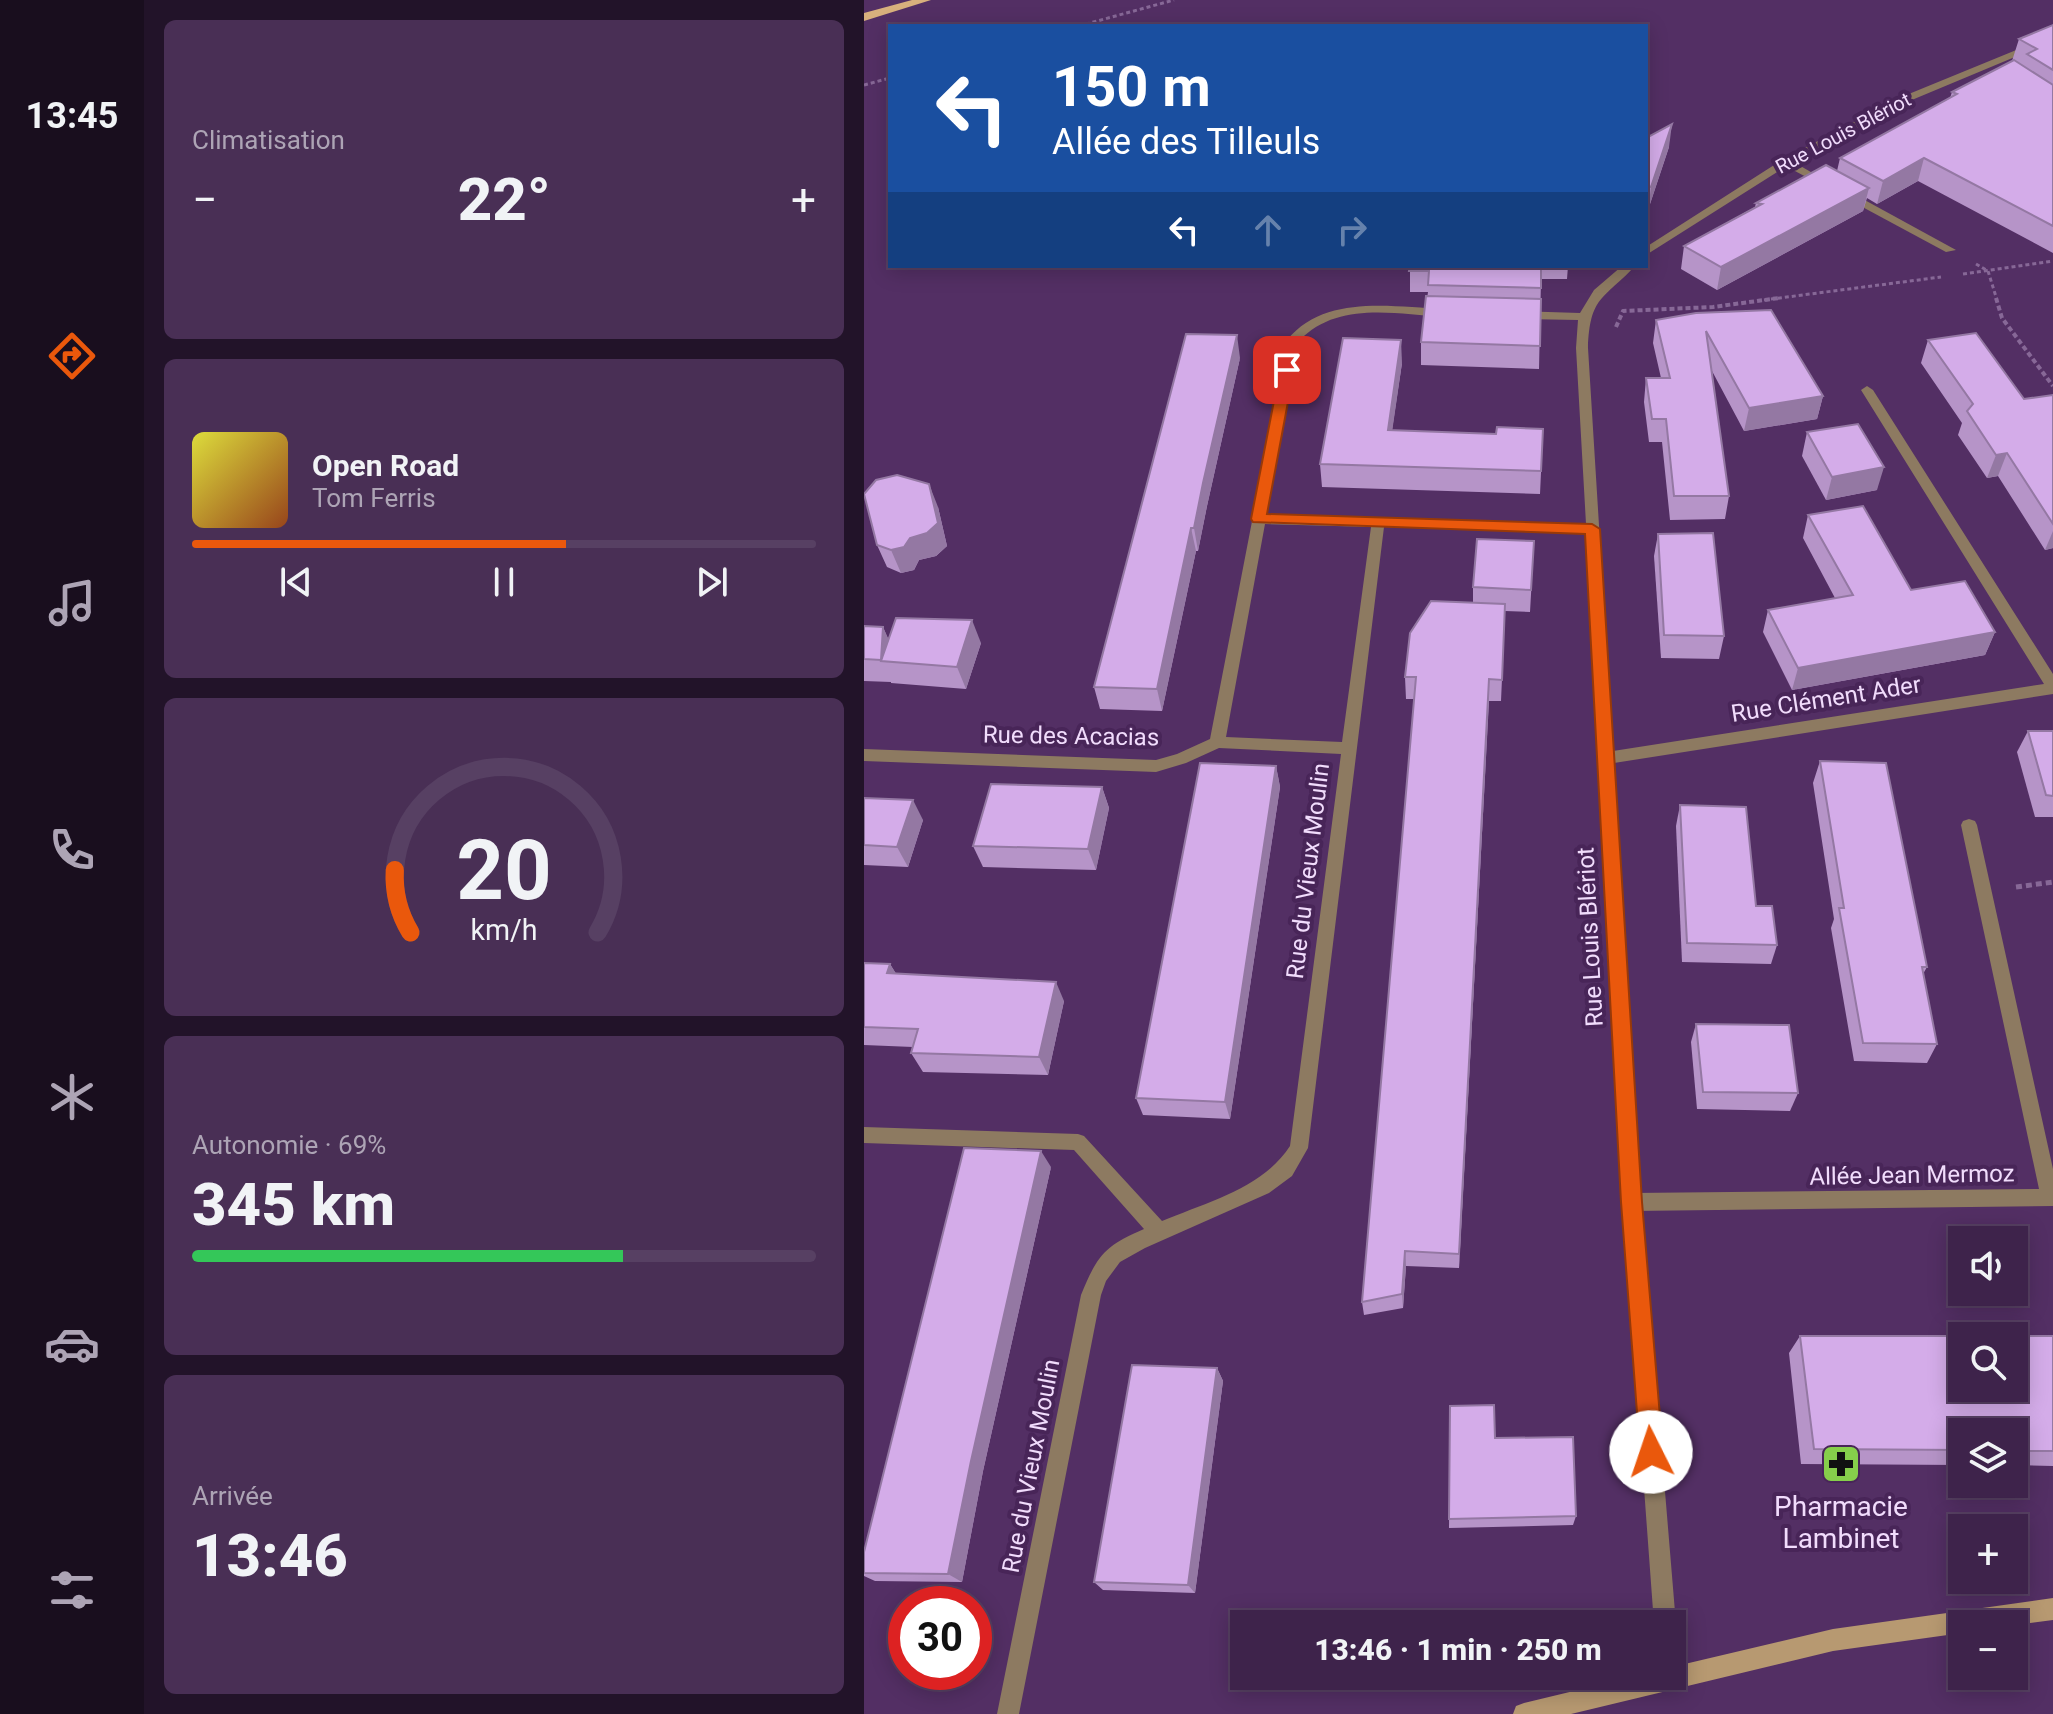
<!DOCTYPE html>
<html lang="fr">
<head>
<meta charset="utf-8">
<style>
	body { margin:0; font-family:Roboto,sans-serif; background:#492f55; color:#f1f3f6; height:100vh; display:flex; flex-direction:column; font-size:30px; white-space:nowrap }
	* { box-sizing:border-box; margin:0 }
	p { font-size:26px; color:#ada4b5 }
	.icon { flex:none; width:44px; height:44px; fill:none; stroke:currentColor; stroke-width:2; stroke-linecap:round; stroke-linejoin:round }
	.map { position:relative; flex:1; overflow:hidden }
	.sheet { display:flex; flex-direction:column; gap:20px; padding:20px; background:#221329; width:720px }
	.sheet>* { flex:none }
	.top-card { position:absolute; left:24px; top:24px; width:760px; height:244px; border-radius:0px; box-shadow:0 4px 20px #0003,0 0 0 2px #574063; background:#1a4fa0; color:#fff; overflow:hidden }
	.tools { position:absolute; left:1084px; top:1226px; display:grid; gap:16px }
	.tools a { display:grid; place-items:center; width:80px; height:80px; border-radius:0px; background:#3e234b; box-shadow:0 4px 20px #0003,0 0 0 2px #574063; font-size:40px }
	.speed { position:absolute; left:24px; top:1586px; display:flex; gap:16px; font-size:40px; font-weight:700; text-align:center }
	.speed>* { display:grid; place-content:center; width:104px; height:104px; border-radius:50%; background:#3e234b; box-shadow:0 4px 20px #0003,0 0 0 2px #574063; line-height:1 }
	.speed .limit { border:12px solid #d22; background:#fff; color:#111 }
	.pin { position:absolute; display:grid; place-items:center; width:68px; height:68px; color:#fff; margin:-34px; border-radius:16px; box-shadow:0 4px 12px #0006 }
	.me { position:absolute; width:88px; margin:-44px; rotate:356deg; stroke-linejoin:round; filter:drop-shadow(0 0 6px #0008) }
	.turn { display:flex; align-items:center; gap:28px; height:168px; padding:0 32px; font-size:36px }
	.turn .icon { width:104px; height:104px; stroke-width:2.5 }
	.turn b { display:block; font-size:56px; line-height:68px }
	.lanes { display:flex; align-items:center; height:76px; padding:0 32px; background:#0003; justify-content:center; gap:40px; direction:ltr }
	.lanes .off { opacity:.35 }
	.big { font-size:60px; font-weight:800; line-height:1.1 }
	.sheet .tile { flex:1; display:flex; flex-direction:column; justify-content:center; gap:12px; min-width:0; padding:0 28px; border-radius:12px; background:#492f55 }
	.sheet .dial { align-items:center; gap:0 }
	.dial svg { height:208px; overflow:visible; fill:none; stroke:#574063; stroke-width:7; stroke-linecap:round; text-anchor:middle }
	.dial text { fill:#f1f3f6; stroke:none }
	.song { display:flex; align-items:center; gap:24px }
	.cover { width:96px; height:96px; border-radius:12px; background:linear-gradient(135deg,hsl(60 70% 55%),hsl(20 70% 35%)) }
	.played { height:8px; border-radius:4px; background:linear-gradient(90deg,#ea580c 60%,#574063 60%) }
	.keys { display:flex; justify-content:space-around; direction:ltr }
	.heat { display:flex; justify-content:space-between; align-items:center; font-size:44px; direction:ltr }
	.charge { height:12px; border-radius:6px; background:linear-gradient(90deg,#34c759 69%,#574063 0) }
	.trip { position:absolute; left:366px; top:1610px; width:456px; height:80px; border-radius:0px; background:#3e234b; box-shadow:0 4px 20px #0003,0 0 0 2px #574063; font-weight:800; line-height:80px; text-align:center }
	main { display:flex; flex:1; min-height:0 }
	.tab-bar { display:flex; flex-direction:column; width:144px; justify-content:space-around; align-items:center; background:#190e1e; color:#ada4b5 }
	.tab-bar .icon { width:56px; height:56px }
	.tab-bar .selected { color:#ea580c }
	.tab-bar b { font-size:36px; color:#f1f3f6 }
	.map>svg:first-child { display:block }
</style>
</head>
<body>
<main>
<nav class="tab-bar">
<b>13:45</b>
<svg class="icon selected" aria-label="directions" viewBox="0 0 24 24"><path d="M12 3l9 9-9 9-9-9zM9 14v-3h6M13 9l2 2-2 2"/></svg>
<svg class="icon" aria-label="music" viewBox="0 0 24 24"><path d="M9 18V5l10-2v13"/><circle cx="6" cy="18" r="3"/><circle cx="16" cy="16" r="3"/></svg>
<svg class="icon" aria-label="phone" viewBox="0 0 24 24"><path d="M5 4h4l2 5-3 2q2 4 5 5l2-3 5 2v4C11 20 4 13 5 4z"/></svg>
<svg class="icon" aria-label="climate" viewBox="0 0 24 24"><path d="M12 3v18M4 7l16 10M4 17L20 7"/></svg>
<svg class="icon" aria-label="car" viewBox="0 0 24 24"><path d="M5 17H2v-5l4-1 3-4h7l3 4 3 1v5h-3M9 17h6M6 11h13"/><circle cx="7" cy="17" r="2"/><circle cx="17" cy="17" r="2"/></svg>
<svg class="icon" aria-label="filters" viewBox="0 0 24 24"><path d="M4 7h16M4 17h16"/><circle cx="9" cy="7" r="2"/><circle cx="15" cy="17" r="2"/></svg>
</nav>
<section class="sheet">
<div class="tile"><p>Climatisation</p>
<div class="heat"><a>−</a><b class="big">22°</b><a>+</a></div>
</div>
<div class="tile">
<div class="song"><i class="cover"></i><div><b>Open Road</b><p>Tom Ferris</p></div></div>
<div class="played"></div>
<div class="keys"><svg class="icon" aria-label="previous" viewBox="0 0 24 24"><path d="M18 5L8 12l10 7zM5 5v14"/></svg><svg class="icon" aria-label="pause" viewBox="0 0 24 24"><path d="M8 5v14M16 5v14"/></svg><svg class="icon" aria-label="next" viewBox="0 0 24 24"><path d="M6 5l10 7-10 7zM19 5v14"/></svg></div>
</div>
<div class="tile dial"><svg viewBox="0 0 100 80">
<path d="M14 69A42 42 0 1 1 86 69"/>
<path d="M14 69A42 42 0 0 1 8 45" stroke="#ea580c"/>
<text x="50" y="56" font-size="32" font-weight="700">20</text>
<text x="50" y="72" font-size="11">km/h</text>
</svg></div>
<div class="tile"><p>Autonomie · 69%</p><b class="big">345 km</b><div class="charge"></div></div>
<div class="tile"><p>Arrivée</p><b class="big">13:46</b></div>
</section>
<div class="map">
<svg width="1189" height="1714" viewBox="0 0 1189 1714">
	<rect width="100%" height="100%" fill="#532f64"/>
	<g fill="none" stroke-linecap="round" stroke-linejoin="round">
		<g stroke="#876897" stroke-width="3" stroke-dasharray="4 3" stroke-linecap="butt">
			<path d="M215,26L310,0"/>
			<path d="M0,85L26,78"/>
			<path d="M1112,264L1124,271L1133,300"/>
			<path d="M1099,274L1189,261"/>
			<path d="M900,300L1077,277"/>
		</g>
		<g stroke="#876897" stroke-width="4" stroke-dasharray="5 3" stroke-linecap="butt">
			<path d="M1132,298L1138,318L1189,386"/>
			<path d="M752,327L759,311L849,307L915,298"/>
		</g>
		<path stroke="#876897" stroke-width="5" stroke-dasharray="6 4" stroke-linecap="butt" d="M1152,887L1189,882"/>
		<g fill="#8d7a61" fill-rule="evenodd">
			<path d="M918,160H926L966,183L957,185L918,164Z"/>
			<path d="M978,192H986L1092,250L1082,252L978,196Z"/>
			<path d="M1105,819L1111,821L1113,825L1189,1169V1206L768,1211L761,1208L759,1202L761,1196L768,1193L1175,1189L1097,825L1099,821Z"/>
		</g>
		<g fill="#8d7a61" fill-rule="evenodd">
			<path d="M1189,35V41L1043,102L926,164L782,255V247L918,160L1035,98Z"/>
			<path d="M758,266H771C739,300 726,296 724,348L749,751L1180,684L997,390L1003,386L1009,390L1189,674V694L750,763L777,1202L812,1624L809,1632L808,1624H790L759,1202L722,533L520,527L444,1148L428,1176L405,1193L281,1248L256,1262L242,1281L237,1295L155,1714H133L217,1295C233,1256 240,1246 280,1229L210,1150L0,1143V1127L214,1134L220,1136L298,1221C343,1202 399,1188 426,1146L477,754L355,748L322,763L292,772L0,761V749L292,760L313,754L346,739L423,340C461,294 527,307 580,309L586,313L580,317C530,314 473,301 435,341L403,515L722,524L712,348L714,320L655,319L649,315L655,311L716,313L730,290ZM401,524L507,527L478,742L362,737Z"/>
		</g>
		<path fill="#b79971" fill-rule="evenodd" d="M1189,1598V1620L1150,1625L1098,1624V1633L969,1651L707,1714H649L652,1706L660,1703L772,1676H808V1667L969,1629Z"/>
		<path fill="#d8b07d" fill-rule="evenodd" d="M48,0H67L0,21V13Z"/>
	</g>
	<g fill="#b694c8">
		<path d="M1189,25V253L1054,181L1013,204L1003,198L999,211L853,290L817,269L820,246L891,207L892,203L973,171L976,158L1086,98L1088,92L1148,61L1155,39Z"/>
		<path d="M782,138L805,147L784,210H782Z"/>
		<path d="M546,266H704L703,279H677L675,369L557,365V342L564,292H546Z"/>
		<path d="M832,313L959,396L953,419L880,431L848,371L865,496L861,519L806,520L798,442H785L780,402L782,378H797L789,343L792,320Z"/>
		<path d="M1064,340L1160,399L1189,395V548L1181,550L1134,476L1123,478L1094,435L1098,423L1057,363Z"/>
		<path d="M376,358L343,506L334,551H332L298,711L236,709L230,687Z"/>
		<path d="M538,363L528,430L632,434L679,429L676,494L458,487L456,464Z"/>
		<path d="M943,432L1013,490L962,500L938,456Z"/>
		<path d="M74,507L83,546L72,556L55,560L50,570L37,573L23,567L13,545Z"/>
		<path d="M944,515L1047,590L1131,632L1121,655L928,690L899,632L904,610L971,598L939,538Z"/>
		<path d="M794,534L860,636L855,659L797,658L790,556Z"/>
		<path d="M670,541L666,612L641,611L637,701H625L595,1268L542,1266L539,1308L500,1315L498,1302L550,699H542L541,677L609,602V587Z"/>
		<path d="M0,626L19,627L24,639L117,643L102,689L27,683V682L0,681Z"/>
		<path d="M1164,731H1189V817H1171L1153,752Z"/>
		<path d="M956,761L1063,967L1059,974L1073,1044L1063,1063L990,1061L967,928L970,919L949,783Z"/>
		<path d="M412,766L416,787L366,1119L279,1115L272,1098Z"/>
		<path d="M238,787L245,808L232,870L119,867L109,846Z"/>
		<path d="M0,798L59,820L44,867L0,865Z"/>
		<path d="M816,805L892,906L913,945L907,964L818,962L812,826Z"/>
		<path d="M0,963L26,964L32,974L200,1001L184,1075L59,1072L47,1053L49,1047L0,1045Z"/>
		<path d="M832,1024L934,1093L926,1111L833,1109L827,1042Z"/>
		<path d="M187,1167L119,1471L98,1582L11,1581L0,1576V1552Z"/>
		<path d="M936,1336H1189V1466L1150,1465V1432H1098V1465L937,1464L925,1353Z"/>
		<path d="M353,1368L359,1381L331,1593L239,1590L230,1582Z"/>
		<path d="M586,1406L631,1438L712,1516L709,1525L585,1528Z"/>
	</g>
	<g fill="#9478a3">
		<path d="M808,124L805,147L784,210L787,187Z"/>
		<path d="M1060,158L1054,181L1013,204L1019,181Z"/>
		<path d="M1005,188L999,211L853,290L857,267Z"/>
		<path d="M373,335L376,358L343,506L334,551L330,528L339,483Z"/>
		<path d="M537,340L538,363L525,453L524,430Z"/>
		<path d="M959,396L953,419L880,431L885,408Z"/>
		<path d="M1143,453L1134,476L1123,478L1132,455Z"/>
		<path d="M1020,467L1013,490L962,500L968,477Z"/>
		<path d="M65,484L74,507L83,546L72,556L55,560L50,570L37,573L27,550Z"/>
		<path d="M327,528L332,551L298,711L293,689Z"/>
		<path d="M1189,531V548L1181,550Z"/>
		<path d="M108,620L117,643L102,689L93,667Z"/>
		<path d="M19,627L29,649L17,661Z"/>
		<path d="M1131,632L1121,655L928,690L934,668Z"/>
		<path d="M625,701L595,1268V1254Z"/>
		<path d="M412,766L416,787L366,1119L361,1102Z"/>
		<path d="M238,787L245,808L232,870L224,849Z"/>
		<path d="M49,800L59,820L44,867L33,847Z"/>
		<path d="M26,964L38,983L23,973Z"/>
		<path d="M192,982L200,1001L184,1075L175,1057Z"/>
		<path d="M177,1151L187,1167L119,1471L98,1582L84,1574L107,1461Z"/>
		<path d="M541,1251L542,1266L539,1308L538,1294Z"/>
		<path d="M353,1368L359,1381L331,1593L324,1585Z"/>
	</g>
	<g fill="#d4ace9" stroke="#9478a3" stroke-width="2" fill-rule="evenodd">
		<path d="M1189,25V70L1163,54L1173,49L1155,39Z"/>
		<path d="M1150,60L1189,85V226L1060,158L1019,181L976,158L1093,94L1088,92Z"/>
		<path d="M808,124L787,187L782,186V138Z"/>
		<path d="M962,165L1005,188L857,267L820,246L898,204L892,203Z"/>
		<path d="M546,266H677V288L564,285L565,271H545Z"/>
		<path d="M562,296L677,299L676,346L557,342Z"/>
		<path d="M907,310L959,396L885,408L842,331L865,496H810L802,419H788L782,378H806L792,320L832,313Z"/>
		<path d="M1112,333L1160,399L1189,395V524L1143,453L1132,455L1103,411L1109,404L1064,340Z"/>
		<path d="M322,334L373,335L339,483L330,528H327L293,689L230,687Z"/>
		<path d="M479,338L537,340L524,430L632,434L633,427L679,429L677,471L456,464Z"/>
		<path d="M994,424L1020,467L968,477L943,432Z"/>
		<path d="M33,475L65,484L74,523L63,533L46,538L40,547L27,550L13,545L0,494L12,480Z"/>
		<path d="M999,506L1047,590L1101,581L1131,632L934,668L904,610L989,595L944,515Z"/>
		<path d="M849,533L860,636L800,635L794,534Z"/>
		<path d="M613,539L670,541L667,590L609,587Z"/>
		<path d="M567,601L641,604L638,680L625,679L595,1254L541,1251L538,1294L498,1302L552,677H541L546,633Z"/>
		<path d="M32,618L108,620L93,667L17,661Z"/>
		<path d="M0,626L19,627L17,660L0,659Z"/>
		<path d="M1164,731H1189V796L1182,795Z"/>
		<path d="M956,761L1022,763L1063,967H1058L1073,1044L999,1043L975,908H980Z"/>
		<path d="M336,763L412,766L361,1102L272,1098Z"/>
		<path d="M127,784L238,787L224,849L109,846Z"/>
		<path d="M0,798L49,800L33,847L0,845Z"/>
		<path d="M816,805L882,807L892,906H908L913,945L823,943Z"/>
		<path d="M0,963L26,964L23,973L192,982L175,1057L47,1053L54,1029L0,1027Z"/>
		<path d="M832,1024L925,1025L934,1093L839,1092Z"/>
		<path d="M100,1148L177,1151L107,1461L84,1574L0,1573V1552Z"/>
		<path d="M936,1336H1189V1451H1150V1432H1098V1450L950,1449ZM1098,1336H1150V1388H1098Z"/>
		<path d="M268,1365L353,1368L324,1585L230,1582Z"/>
		<path d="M630,1405L631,1438L709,1437L712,1516L585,1519L586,1406Z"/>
	</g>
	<path fill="#ea580c" stroke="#983908" stroke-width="2" d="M423,366L430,370L403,514L728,524L736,529L778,1202L799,1452L796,1460L787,1463L779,1460L776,1452L757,1202L721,534L389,522L387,519L416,370Z"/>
	<defs>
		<symbol id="pharmacy-square" viewBox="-11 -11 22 22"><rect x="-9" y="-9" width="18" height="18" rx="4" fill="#86cf4b" stroke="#482558"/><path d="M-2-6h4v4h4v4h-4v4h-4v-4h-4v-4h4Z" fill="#111"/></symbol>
	</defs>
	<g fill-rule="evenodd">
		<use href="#pharmacy-square" x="955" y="1442" width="44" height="44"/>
	</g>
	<g text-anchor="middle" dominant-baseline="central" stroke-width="8" stroke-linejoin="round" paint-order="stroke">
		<g font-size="20" fill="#f1dcfc" stroke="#482558">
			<text transform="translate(979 133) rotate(-28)">Rue Louis Blériot</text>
		</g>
		<g font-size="24" fill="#f1dcfc" stroke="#482558">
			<text transform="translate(962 699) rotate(-9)">Rue Clément Ader</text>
			<text transform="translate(207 736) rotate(1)">Rue des Acacias</text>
			<text transform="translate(444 871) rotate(-83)">Rue du Vieux Moulin</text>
			<text transform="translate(726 937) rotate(-93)">Rue Louis Blériot</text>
			<text transform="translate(1048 1175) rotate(-1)">Allée Jean Mermoz</text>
			<text transform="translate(167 1466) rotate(-79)">Rue du Vieux Moulin</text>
		</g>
		<g font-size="28" fill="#f1dcfc" stroke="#482558">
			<text x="977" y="1506">Pharmacie<tspan x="977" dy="32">Lambinet</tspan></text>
		</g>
	</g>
</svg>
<div class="tools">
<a><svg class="icon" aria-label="sound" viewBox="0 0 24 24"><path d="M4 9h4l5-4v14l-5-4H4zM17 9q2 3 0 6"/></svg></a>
<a><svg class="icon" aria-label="search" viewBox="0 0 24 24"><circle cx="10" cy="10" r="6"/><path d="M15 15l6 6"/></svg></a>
<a><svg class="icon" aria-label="layers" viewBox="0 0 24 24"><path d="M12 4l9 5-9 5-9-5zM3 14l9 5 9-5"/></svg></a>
<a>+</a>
<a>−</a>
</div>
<div class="speed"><div class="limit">30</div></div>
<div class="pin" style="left:423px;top:370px;background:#d93025"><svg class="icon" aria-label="arrive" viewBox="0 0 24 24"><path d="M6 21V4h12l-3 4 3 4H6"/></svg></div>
<svg class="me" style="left:787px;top:1452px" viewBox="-20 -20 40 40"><circle r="19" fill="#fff"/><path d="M0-13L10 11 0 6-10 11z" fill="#ea580c"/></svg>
<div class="trip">13:46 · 1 min · 250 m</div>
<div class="top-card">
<div class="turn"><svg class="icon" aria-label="left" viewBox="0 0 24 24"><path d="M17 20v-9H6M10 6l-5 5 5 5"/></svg><div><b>150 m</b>Allée des Tilleuls</div></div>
<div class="lanes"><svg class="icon" aria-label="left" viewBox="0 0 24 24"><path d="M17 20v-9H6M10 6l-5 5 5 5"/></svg><svg class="icon off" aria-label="ahead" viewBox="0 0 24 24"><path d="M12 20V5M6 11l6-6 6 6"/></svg><svg class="icon off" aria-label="right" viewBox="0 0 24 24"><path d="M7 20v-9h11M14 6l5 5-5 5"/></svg></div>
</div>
</div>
</main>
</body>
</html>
